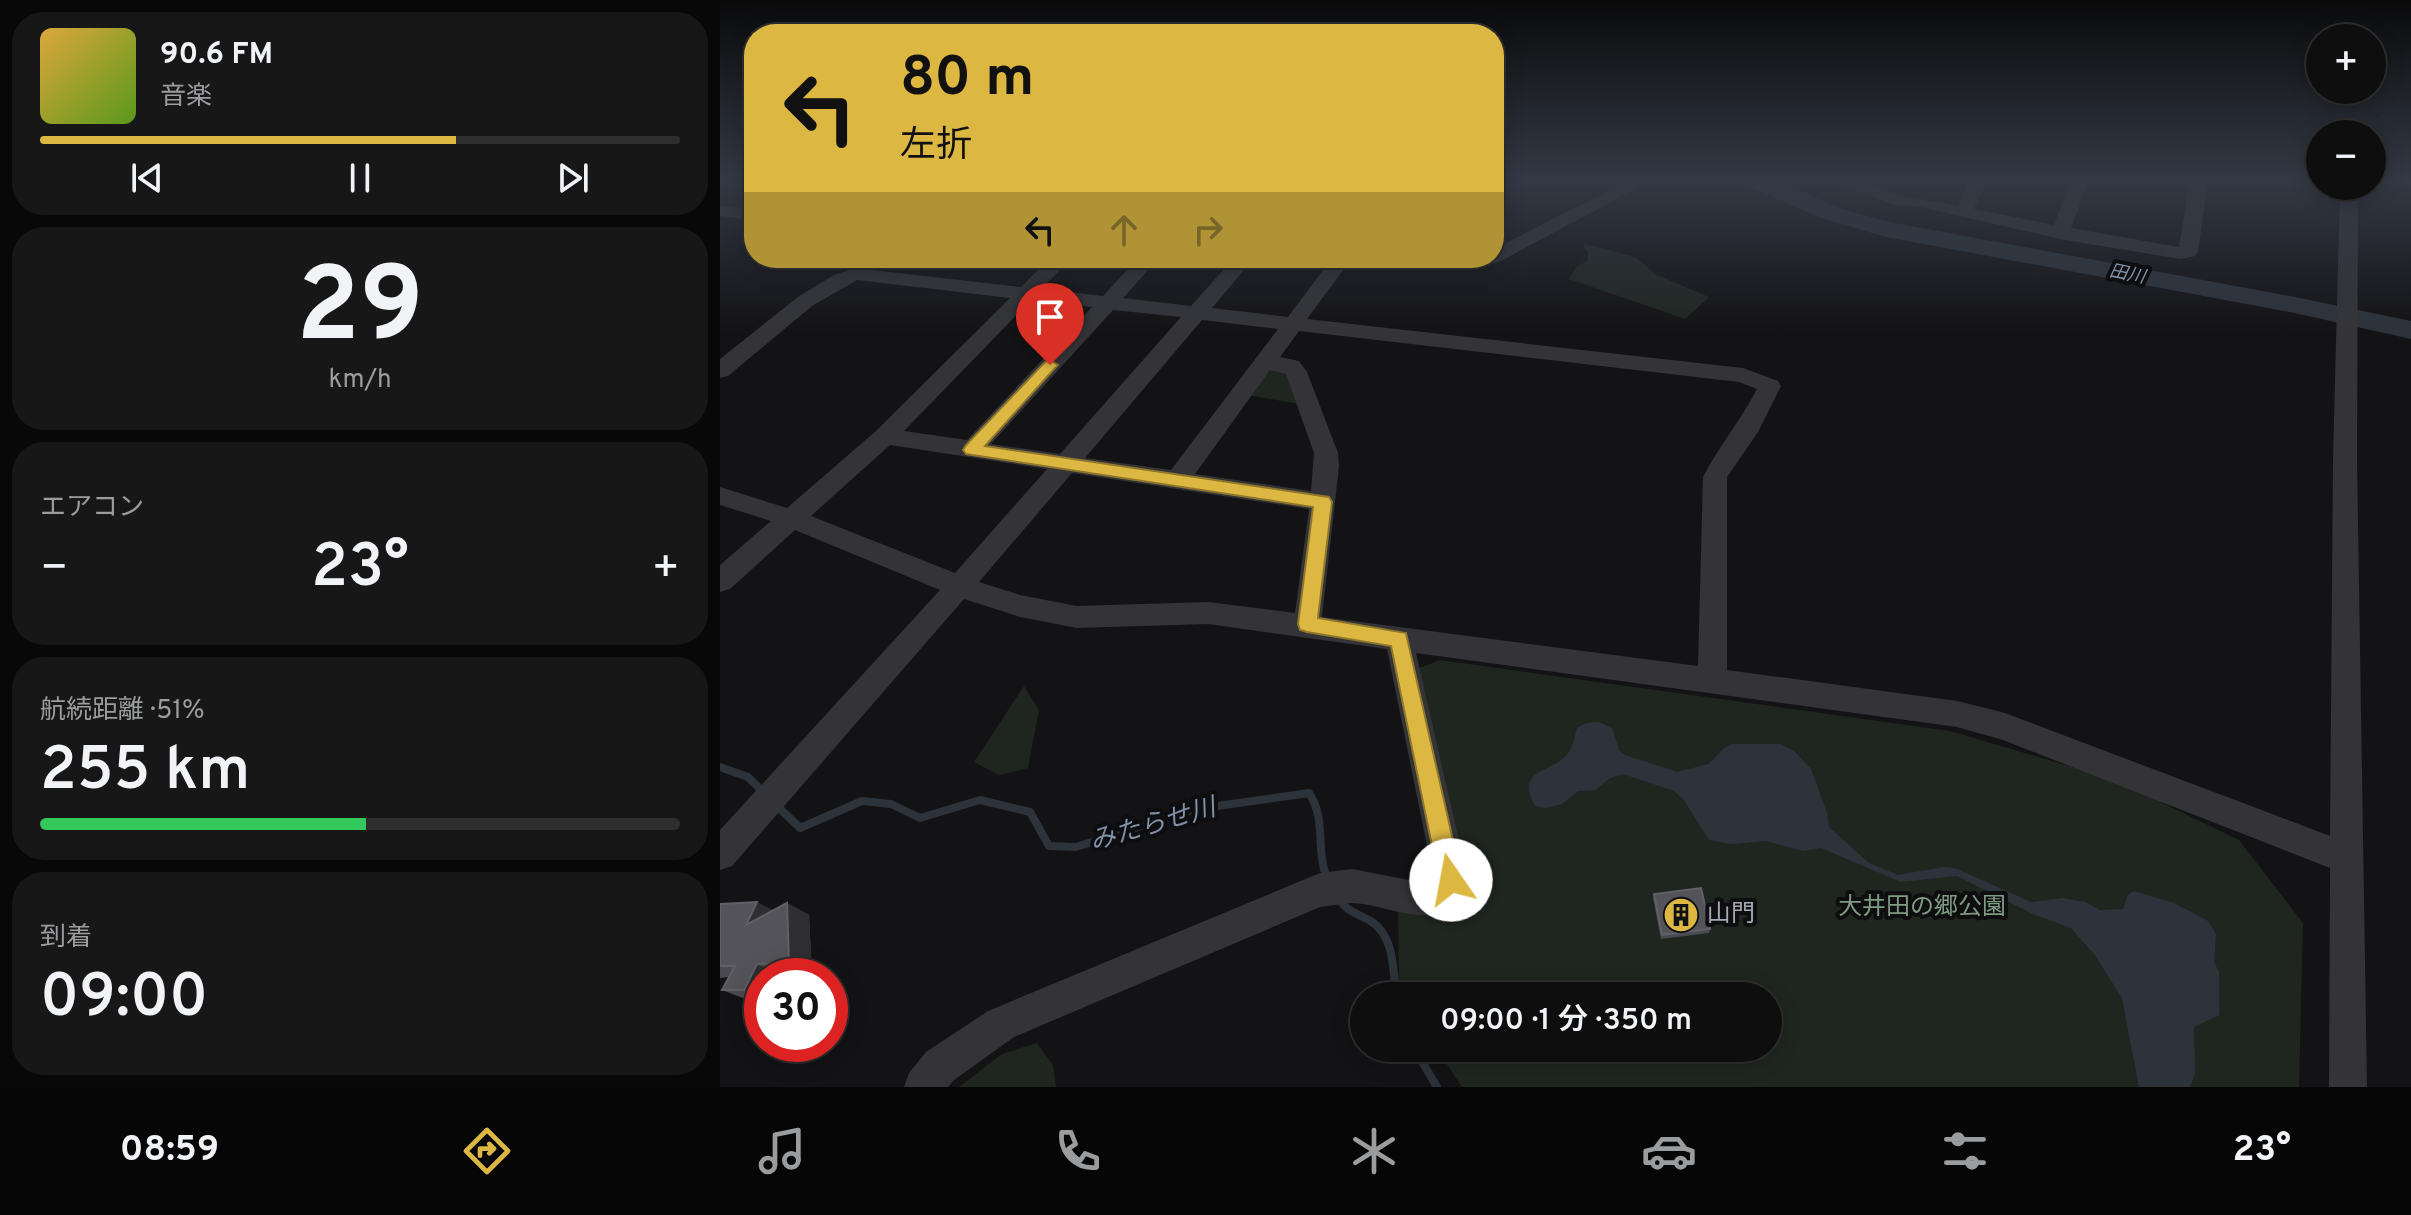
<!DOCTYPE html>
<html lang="ja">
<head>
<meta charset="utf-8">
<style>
	body { margin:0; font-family:Overpass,"Noto Sans JP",sans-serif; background:#171718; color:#f1f3f6; height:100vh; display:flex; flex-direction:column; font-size:30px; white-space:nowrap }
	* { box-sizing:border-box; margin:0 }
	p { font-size:26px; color:#9b9c9e }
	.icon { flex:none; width:44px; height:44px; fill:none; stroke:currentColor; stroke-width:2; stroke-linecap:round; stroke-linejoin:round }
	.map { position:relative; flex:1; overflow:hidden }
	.details { display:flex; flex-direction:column; gap:12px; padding:12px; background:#080808; width:720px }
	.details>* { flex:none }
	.guide { position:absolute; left:24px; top:24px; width:760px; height:244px; border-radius:32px; box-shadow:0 4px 20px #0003,0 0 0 2px #2e2e2f; background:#dcb843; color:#111; overflow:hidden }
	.fabs { position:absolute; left:1586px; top:24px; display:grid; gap:16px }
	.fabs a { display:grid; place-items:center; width:80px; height:80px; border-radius:50%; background:#0e0e0f; box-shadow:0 4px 20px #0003,0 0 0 2px #2e2e2f; font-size:40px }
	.speed { position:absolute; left:24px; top:958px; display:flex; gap:16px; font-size:40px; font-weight:700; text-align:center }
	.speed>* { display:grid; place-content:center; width:104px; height:104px; border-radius:50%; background:#0e0e0f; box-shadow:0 4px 20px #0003,0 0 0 2px #2e2e2f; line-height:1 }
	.speed .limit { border:12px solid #d22; background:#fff; color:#111 }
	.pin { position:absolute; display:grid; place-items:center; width:68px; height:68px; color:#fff; margin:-82px -34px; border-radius:50% 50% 50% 0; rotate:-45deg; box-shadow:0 0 8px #0007 }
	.pin .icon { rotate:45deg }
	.me { position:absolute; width:88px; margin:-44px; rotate:348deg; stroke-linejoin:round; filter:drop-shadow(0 0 6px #0008) }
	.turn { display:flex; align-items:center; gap:28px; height:168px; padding:0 24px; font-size:36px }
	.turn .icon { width:104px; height:104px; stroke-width:2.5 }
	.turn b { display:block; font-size:56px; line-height:68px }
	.lanes { display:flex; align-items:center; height:76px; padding:0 24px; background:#0003; justify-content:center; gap:40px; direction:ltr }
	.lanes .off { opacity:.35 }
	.big { font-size:60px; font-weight:600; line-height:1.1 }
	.details .card { flex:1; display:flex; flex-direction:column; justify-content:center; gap:12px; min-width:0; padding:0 28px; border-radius:32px; background:#171718 }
	.details .dial { align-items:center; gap:0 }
	.dial b { font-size:104px; line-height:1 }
	.song { display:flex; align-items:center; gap:24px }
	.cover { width:96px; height:96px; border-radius:12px; background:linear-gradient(135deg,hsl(40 70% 55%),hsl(90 70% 35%)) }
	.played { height:8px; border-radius:4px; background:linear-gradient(90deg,#dcb843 65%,#2e2e2f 65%) }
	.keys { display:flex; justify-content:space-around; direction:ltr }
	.heat { display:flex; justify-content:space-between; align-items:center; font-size:44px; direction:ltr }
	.charge { height:12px; border-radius:6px; background:linear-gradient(90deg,#34c759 51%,#2e2e2f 0) }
	.trip { position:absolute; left:630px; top:982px; width:432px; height:80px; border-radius:40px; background:#0e0e0f; box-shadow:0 4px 20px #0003,0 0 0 2px #2e2e2f; font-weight:600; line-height:80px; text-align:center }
	.tab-bar { display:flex; height:128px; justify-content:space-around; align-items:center; background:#060606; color:#9b9c9e }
	.tab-bar .icon { width:56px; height:56px }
	.tab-bar .selected { color:#dcb843 }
	.tab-bar b { font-size:36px; color:#f1f3f6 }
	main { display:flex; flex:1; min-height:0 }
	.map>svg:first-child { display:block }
</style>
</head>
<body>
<main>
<section class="details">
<div class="card">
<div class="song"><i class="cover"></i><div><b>90.6 FM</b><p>音楽</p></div></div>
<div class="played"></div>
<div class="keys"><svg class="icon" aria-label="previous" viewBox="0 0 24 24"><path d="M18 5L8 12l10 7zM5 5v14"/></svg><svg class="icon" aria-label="pause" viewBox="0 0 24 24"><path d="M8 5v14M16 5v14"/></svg><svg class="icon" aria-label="next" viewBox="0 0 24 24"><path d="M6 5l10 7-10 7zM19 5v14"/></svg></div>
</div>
<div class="card dial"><b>29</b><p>km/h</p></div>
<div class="card"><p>エアコン</p>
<div class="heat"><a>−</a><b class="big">23°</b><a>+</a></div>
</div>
<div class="card"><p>航続距離 · 51%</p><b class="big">255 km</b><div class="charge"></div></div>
<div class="card"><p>到着</p><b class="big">09:00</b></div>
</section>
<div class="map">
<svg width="1691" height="1087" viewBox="0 0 1691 1087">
	<rect width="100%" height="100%" fill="#131214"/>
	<g fill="#1f2620">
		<path d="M865,244L915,257L937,275L989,297L965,319L849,279L857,267L868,260V251L863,247Z"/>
		<path d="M552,369L567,370L580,404L526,395L545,371Z"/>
		<path d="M720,660L1230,731L1393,779L1519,840L1583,923L1579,1087H742L716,1048H1048V996H686L679,981L678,907L723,910L743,883L697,669Z"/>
		<path d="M304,686L319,710L308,768L279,775L254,762Z"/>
		<path d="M317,1043L333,1065L336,1087H239L282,1054Z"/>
	</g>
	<path fill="#2d333b" d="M879,722L892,728L899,750L905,755L957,772L989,764L1004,748L1013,744H1060L1074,751L1091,769L1107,813L1109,827L1149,863L1178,875L1224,867L1237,869L1311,902L1343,898L1365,902L1380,910L1403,909L1408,895L1414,891L1454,903L1488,921L1496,934L1494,962L1499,972V1015L1474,1027L1475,1074L1470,1087H1419L1402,998L1374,954L1351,928L1315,915L1237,876L1181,882L1101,848L1083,851L1046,841L1011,844L989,840L964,800L954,791L903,774L890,778L875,790L858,791L842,804L826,808L815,806C794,766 835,774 849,752C853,746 855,735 857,728L866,723Z"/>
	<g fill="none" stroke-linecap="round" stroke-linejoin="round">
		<g stroke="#2d333b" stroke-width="8">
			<path d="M0,767L28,777L44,793"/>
			<path d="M55,804L80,828L142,801L171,804L200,818L260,800L310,812L329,846L356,847L476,809L589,793C607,820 595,849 607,878"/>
			<path d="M618,898C626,911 636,913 649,920C675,935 673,970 676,996"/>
			<path d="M694,1048L717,1087"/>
		</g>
		<path fill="#2d333b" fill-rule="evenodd" d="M1022,180H1055L1119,208L1169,222L1570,296L1691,321V339L1570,312L1166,237L1101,218L1025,185Z"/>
		<g fill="#343438" fill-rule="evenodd">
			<path d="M892,180H912L919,187L779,262L755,268L738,258H774V249L898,186Z"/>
			<path d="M1107,180H1134L1174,194L1238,206L1250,180H1267L1254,209L1334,225L1351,180H1369L1351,228L1459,247L1470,180H1488L1478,252L1475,256L1461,259L1340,239L1201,207L1172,204Z"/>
			<path d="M1620,186H1638L1637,460L1647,1087H1609L1610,868L1283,740L1237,727L696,653L748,880C723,940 676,905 632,903C622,903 611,906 600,907L294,1037L234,1080L228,1087H184L189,1073L206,1052L268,1011L600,873L632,869L699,882L713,875L667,649L488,624L357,628L300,617L244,599L12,866L0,870V830L220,590L75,530L10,589L0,592V565L51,521L0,505V487L67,508L157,430L290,298L137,280L92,306L8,376L0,378V359L78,297L114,275L135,268L301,287L330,258H351L322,289L383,296L418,258H439L403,298L471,306L514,258H534L492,308L568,317L612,258H632L587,319L1023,368L1058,381L1061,386L1038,432L1007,477V670L1237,701L1285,713L1610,836L1613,460ZM311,300L372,307L247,440L184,431ZM393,310L461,317L340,454L271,444ZM482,320L558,329L451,470L365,458ZM579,331L1019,382L1037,389C1021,420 999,446 983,477L978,666L602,617L619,466L618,453L587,372L579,361L560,357ZM550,370L566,374L594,453L591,491L475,474ZM170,445L327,469L235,573L91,516ZM352,473L589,509L575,613L488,602L357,606L300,595L259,582Z"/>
			<path d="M0,206L34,210V220L0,216Z"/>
		</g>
		<path fill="#505157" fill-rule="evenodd" d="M1680,180H1691V187Z"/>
	</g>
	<g fill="#49494f">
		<path d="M934,894L990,929L989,933L941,939L933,898Z"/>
		<path d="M67,903L89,915L92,974L42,976V1000H28L2,990L9,977L0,978V904L53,910Z"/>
	</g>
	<g fill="#2f2f33">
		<path d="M37,902L60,914L26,925Z"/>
		<path d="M67,903L89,915L92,974L69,963Z"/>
		<path d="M37,964L61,975L60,976H42V997L24,990Z"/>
	</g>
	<g fill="#535359" stroke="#606167" stroke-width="2">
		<path d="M981,888L990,929L942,935L934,894Z"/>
		<path d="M37,902L26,925L67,903L69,963L37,964L24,990H2L15,966H0V904Z"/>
	</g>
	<linearGradient id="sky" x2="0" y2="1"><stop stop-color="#0a0a0b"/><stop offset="0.54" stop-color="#333945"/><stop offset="1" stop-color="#333945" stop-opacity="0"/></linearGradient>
	<rect width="1691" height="333" fill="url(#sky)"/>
	<path fill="#dcb843" stroke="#8f782c" stroke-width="2" d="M330,360L338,365L335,368L265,446L609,497L612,502L598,618L686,633L742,880L739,888L731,892L722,888L719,880L671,646L587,632L580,630L578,624L593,507L246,454L243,450L246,445L325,362Z"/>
	<defs>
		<symbol id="building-disc" viewBox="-11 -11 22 22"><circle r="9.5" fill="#dcb843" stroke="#0e0d0f"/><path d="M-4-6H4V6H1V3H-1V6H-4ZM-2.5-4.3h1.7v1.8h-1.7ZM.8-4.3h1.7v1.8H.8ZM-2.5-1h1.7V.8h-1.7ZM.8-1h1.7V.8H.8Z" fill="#111"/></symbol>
	</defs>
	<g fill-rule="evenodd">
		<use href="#building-disc" x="941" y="895" width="40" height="40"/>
	</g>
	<g text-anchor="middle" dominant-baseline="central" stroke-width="8" stroke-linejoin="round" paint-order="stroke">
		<g font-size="18" font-style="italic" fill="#8092aa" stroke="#0e0d0f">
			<text transform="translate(1407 275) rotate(11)">田川</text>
		</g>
		<g font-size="24" fill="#7f9c83" stroke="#0e0d0f">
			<text x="1202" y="908">大井田の郷公園</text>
		</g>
		<g font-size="24" fill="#a6a8b3" stroke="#0e0d0f" text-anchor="start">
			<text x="987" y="915">山門</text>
		</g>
		<g font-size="26" font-style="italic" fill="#8092aa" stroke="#0e0d0f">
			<text transform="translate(433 826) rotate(-16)">みたらせ川</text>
		</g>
	</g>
</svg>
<div class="fabs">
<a>+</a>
<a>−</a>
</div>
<div class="speed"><div class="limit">30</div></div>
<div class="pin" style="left:330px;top:365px;background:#d93025"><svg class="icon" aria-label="arrive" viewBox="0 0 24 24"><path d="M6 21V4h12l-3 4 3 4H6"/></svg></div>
<svg class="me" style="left:731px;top:880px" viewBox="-20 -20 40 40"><circle r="19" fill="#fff"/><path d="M0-13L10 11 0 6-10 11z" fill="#dcb843"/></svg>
<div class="trip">09:00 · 1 分 · 350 m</div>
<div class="guide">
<div class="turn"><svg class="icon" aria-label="left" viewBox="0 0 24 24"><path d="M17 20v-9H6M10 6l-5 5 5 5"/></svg><div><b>80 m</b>左折</div></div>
<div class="lanes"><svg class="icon" aria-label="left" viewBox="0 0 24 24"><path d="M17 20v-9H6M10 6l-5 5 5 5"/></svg><svg class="icon off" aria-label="ahead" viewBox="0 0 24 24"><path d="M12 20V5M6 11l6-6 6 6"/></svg><svg class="icon off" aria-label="right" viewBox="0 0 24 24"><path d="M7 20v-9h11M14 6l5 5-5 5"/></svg></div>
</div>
</div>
</main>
<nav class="tab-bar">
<b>08:59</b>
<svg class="icon selected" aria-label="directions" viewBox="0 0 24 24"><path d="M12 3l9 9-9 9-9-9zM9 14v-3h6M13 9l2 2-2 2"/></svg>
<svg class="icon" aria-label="music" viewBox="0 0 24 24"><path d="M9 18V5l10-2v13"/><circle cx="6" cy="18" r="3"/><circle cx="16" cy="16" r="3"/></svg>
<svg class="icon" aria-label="phone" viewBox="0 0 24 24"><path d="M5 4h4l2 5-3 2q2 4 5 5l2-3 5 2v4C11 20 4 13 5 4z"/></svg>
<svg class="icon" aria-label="climate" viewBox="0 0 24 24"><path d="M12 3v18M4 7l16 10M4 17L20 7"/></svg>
<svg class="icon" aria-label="car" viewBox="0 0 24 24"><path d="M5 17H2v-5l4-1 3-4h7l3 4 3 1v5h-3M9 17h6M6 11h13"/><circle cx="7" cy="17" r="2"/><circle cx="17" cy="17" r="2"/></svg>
<svg class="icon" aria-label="filters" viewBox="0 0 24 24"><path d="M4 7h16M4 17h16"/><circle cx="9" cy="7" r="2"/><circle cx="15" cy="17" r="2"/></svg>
<b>23°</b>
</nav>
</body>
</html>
